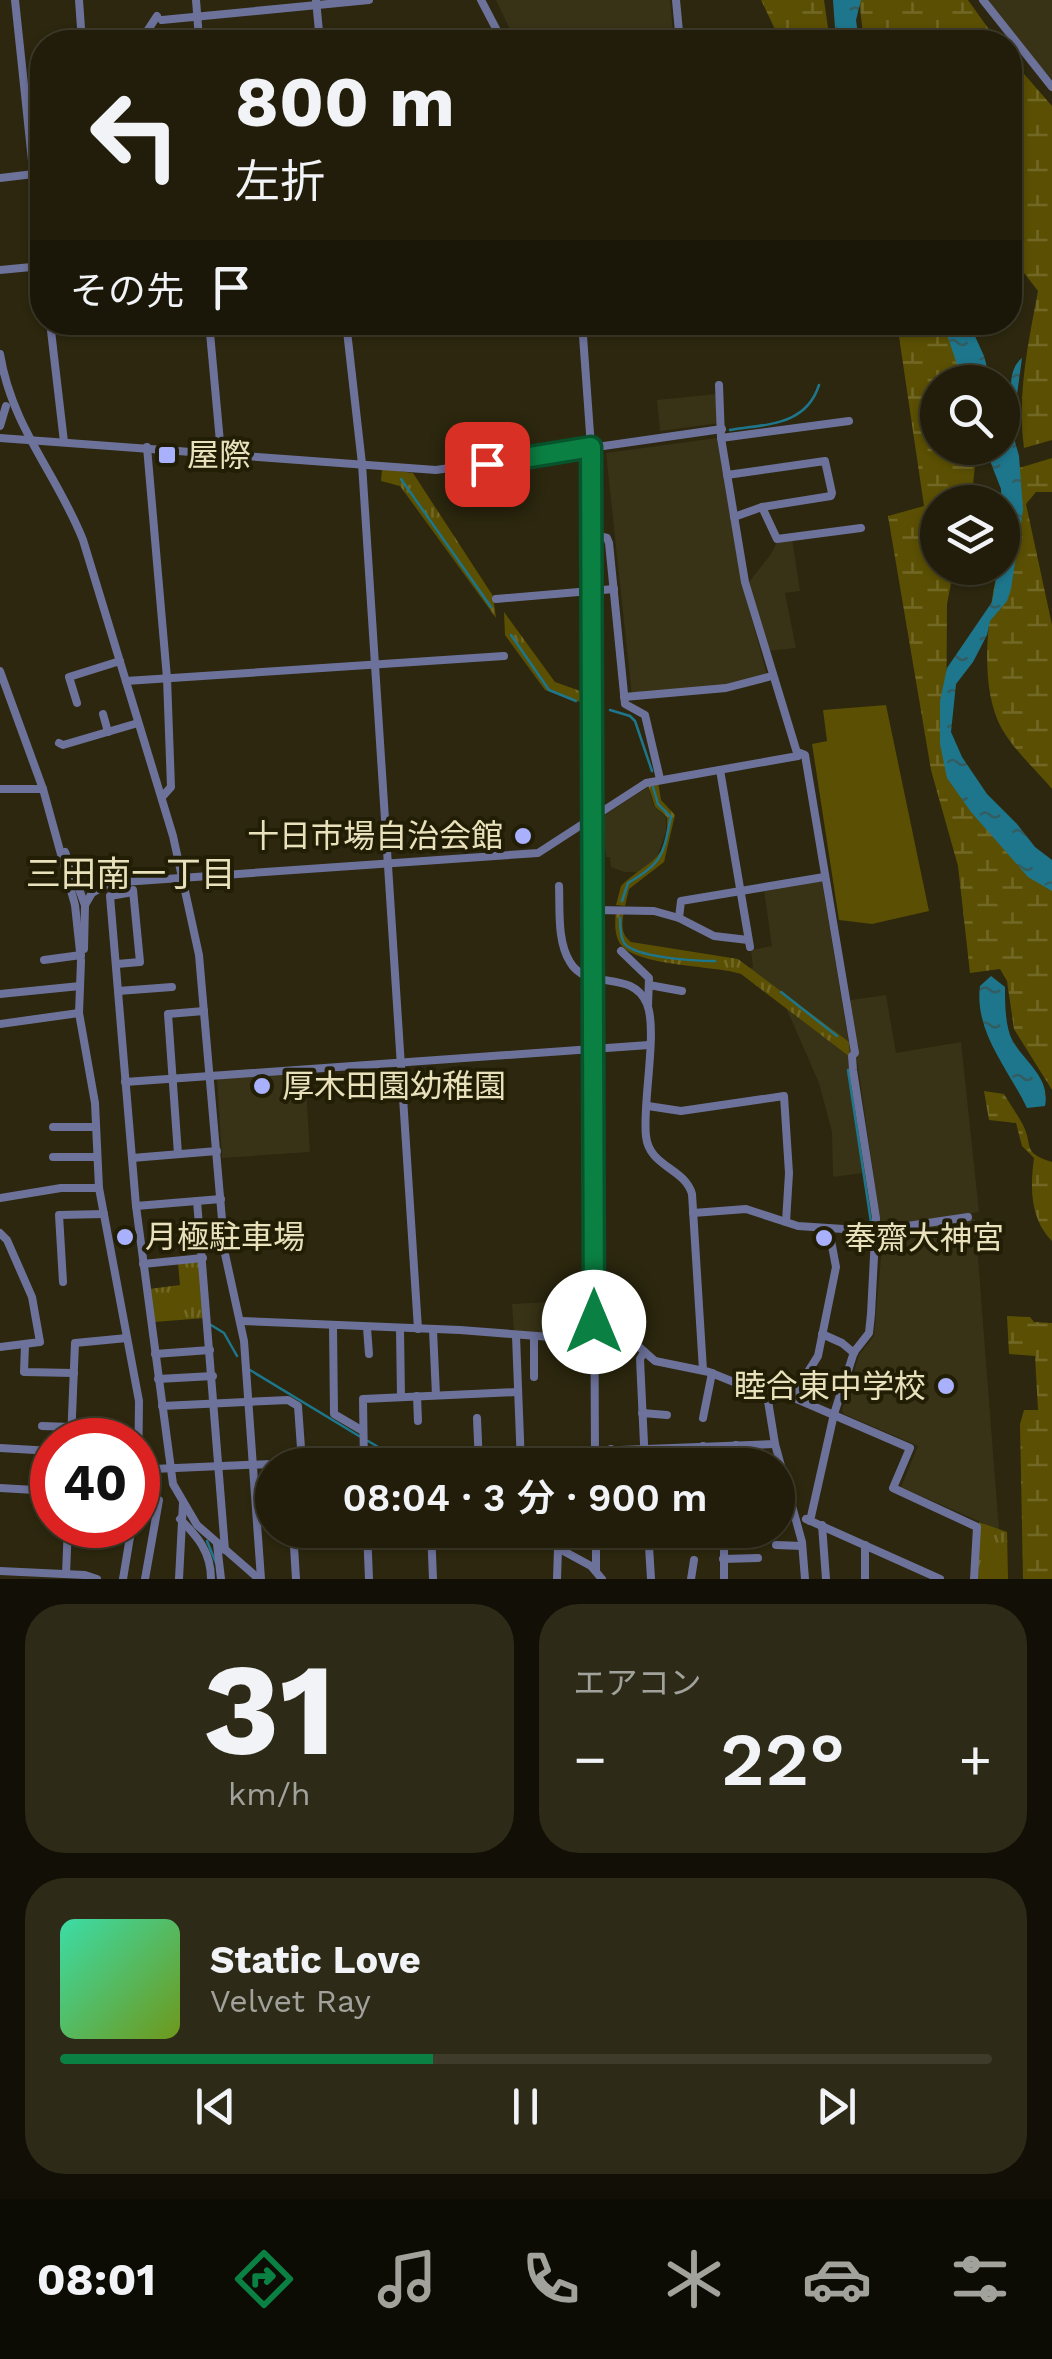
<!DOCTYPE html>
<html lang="ja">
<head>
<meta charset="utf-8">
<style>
	body { margin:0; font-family:"Work Sans","Noto Sans JP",sans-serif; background:#2d2a18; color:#f1f3f6; height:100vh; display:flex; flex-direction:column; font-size:38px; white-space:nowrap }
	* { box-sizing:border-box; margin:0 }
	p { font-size:32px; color:#a2a29c }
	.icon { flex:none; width:55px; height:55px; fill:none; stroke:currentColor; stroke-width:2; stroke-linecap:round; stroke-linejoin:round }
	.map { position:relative; height:1579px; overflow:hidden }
	.panel { display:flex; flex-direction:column; gap:25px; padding:25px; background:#121006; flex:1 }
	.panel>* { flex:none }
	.guide { position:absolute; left:30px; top:30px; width:992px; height:305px; border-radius:40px; box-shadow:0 2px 8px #0004,0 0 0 2px #3e3b2b; background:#211d0a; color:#f1f3f6; overflow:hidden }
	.fabs { position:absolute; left:920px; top:365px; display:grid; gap:20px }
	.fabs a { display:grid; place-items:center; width:100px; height:100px; border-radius:50%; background:#211d0a; box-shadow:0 2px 8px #0004,0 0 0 2px #3e3b2b; font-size:50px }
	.speed { position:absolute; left:30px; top:1418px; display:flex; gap:20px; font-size:50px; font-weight:700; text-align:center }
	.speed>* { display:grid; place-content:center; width:130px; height:130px; border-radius:50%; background:#211d0a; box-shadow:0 2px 8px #0004,0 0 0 2px #3e3b2b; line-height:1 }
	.speed .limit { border:15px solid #d22; background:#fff; color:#111 }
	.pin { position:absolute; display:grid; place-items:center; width:85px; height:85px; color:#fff; margin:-42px; border-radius:20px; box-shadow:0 5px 15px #0006 }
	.me { position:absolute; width:110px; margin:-55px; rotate:0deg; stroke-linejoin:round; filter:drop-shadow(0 0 8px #0008) }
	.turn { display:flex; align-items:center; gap:35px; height:210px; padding:0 40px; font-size:45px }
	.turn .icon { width:130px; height:130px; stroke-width:2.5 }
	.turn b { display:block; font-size:70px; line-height:85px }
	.then { display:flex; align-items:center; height:95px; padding:0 40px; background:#0003; gap:20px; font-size:38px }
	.big { font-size:75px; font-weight:600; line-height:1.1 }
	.panel .card { flex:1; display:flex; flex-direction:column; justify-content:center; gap:15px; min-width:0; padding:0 35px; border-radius:40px; background:#2d2a18 }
	.panel .dial { align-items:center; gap:0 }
	.dial b { font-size:130px; line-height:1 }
	.song { display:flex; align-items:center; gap:30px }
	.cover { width:120px; height:120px; border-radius:15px; background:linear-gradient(135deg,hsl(160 70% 55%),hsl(80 70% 35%)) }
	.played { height:10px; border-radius:5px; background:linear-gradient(90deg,#0b8043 40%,#3e3b2b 40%) }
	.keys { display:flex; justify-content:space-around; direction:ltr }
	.heat { display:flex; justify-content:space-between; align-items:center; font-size:55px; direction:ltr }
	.panel .tiles { flex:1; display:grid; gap:25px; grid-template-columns:1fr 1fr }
	.card:last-child { grid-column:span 2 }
	.trip { position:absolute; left:255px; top:1448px; width:540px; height:100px; border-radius:50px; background:#211d0a; box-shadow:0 2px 8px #0004,0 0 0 2px #3e3b2b; font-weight:600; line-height:100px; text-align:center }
	.dock { display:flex; height:160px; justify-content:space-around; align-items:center; background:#0d0c04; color:#a2a29c }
	.dock .icon { width:70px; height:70px }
	.dock .on { color:#0b8043 }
	.dock b { font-size:45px; color:#f1f3f6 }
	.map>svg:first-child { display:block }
</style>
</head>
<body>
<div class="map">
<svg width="1052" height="1579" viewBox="0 0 1052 1579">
	<defs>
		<pattern id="wetland-marsh" width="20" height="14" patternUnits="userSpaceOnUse" patternTransform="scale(2.5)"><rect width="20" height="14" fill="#5a4f02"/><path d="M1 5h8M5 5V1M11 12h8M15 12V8" fill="none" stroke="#726825"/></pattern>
		<pattern id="park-tufts" width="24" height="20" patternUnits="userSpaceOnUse" patternTransform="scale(2.5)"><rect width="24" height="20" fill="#5a4f02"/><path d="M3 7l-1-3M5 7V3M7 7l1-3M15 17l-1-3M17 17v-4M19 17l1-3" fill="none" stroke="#726825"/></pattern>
		<pattern id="water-ripples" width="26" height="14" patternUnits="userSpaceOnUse" patternTransform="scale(2.5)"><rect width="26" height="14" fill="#1e768c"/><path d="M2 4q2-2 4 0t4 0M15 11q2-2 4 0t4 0" fill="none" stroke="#325d62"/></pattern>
	</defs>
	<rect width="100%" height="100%" fill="#2c270e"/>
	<g fill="#383316">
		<path d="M496,0H670L674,42H516Z"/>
		<path d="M988,0H1052V79L1023,48Z"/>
		<path d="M716,394L720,423L660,431L657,400Z"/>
		<path d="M717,438L742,584L767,675L715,687L632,696L606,453Z"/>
		<path d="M792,538L800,591L785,593L796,648L767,651L749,582L771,554L777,542Z"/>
		<path d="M648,787L654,807L666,817V832L655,862L640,872H624L611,867L610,857H606L602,817Z"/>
		<path d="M819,880L822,882L849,1045L848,1062L863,1173L833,1177L832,1132L819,1083L781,996L746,971L753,967L751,950L772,946L764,890Z"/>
		<path d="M886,995L896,1053L961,1042L979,1212L881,1227L849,1004L851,1000Z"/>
		<path d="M305,1071L310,1152L222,1158L217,1078Z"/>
		<path d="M975,1219L999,1530L901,1487L918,1446L844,1414L842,1410L859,1355L874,1336L883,1235Z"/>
		<path d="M586,1300L583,1336L514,1332L512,1304Z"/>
	</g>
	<path fill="#5a4f02" d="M886,705L929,911L872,924L839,920L812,744L827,741L823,710Z"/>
	<g fill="url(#wetland-marsh)">
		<path d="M761,0H824L830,42H781Z"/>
		<path d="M859,0H968L998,42H864Z"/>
		<path d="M1010,58L1052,106V440L1024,448C1017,394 1028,344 1038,291L1010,255Z"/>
		<path d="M897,323H944L980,382H938V448H977L971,502H938V568H954L947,604L946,757L1052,881V1090L1014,1029L1007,981L1000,969L970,973L958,866L931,770L888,516L924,506Z"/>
		<path d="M1052,458V492H1036L1026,504L1052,625V789C1036,770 1014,750 1002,729C978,687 988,613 998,568H1002L1003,544L1019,468Z"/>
		<path d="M984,1091L1004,1094C1010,1104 1017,1114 1023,1125C1034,1147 1021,1152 1052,1162V1241C1030,1219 1030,1187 1034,1158L1022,1146L1016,1123L989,1120Z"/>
		<path d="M1007,1316L1030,1317L1034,1322L1052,1323V1579H1023L1020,1424L1024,1410H1038L1035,1356L1009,1354Z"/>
	</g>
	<g fill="url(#park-tufts)">
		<path d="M382,469L413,473L493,596L496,618L400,486L381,481Z"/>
		<path d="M504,612L555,682L583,692V703L545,690L505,635Z"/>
		<path d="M658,782L661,800L675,815L664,862L629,889L625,906L616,905L621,886C647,860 669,863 667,817L655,807L648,785Z"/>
		<path d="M616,910L624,911C622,923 620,934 631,942L738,959L849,1042L850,1057L741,974C715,965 632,967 619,942C614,932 615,921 616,910Z"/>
		<path d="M199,1260L205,1318L154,1322L149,1289L180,1285L178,1263Z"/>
		<path d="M979,1522L1007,1532L1008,1579H978Z"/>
	</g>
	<g fill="url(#water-ripples)">
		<path d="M833,0H861L856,20L859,42H836Z"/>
		<path d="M943,323H969L984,356L991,382H963Z"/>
		<path d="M1022,358L1012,431L1019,456L1023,510L1011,589L1007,601L990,621L987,635L973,662L956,684L951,732L962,757L987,794L1017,824L1035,847L1052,860V891L1028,877L971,812L947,778L940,744V701L947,668L992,602L998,568H1002L1001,489L985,448H1002L1003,429L1007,430C1017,408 1002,374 1022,358Z"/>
		<path d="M991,976L1005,987C1005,1002 1005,1020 1010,1035C1020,1060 1051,1075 1045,1106L1027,1108C1009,1070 974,1032 980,986Z"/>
	</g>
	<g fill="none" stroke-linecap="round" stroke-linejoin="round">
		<g stroke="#1e768c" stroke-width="2.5">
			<path d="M730,430C766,424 806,426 819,385"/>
			<path d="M401,479L491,607"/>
			<path d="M511,635L549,690L576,701"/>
			<path d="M610,710L630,716L635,721L652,771"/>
			<path d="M622,901L628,883C663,863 663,855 671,817L658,804L653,787"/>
			<path d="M620,918C620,926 620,936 624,943C635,958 697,961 715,961"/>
			<path d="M781,992L837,1036"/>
			<path d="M848,1070L871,1222"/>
			<path d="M211,1325L224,1333L237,1356"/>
			<path d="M250,1370L359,1436"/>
			<path d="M368,1441L409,1465"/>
			<path d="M207,1541L216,1563"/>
		</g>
		<g stroke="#6d729b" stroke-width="8">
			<path d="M15,0L42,255"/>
			<path d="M79,0L82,42"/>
			<path d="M196,0L199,39"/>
			<path d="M316,0L320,42"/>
			<path d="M481,0L503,42"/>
			<path d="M676,0L680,42"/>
			<path d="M983,0L1052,87"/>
			<path d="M162,20L369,0"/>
			<path d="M140,42L157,16"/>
			<path d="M0,178L42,173"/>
			<path d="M0,270L42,266"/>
			<path d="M50,322L64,442"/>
			<path d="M209,322L221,453"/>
			<path d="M346,322L362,464L418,1329"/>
			<path d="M582,322L591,447L595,1465"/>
			<path d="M0,354C12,428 57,474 83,540L173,836L199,955L225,1254L244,1341L261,1579"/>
			<path d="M0,426L6,406"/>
			<path d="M0,438L436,470L722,429"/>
			<path d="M721,438L849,421"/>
			<path d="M147,447L167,678L171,787L162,797"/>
			<path d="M727,475L825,461L832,493L831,496L762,507L734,517"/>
			<path d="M762,507L777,539L861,528"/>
			<path d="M591,534L607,538L609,543L625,704L645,715L660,779"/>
			<path d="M496,599L614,589"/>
			<path d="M0,671L43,789L75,905L81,961L79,1013L95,1103L99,1188L139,1401L138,1485"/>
			<path d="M126,681L504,656"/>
			<path d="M624,697L726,688L772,676"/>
			<path d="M77,703L69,677L120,661"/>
			<path d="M103,714L108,732"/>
			<path d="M59,743L63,745L138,723"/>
			<path d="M800,753L805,755L855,1053L852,1056L853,1070L876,1218L871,1314L869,1333L854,1352L834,1414L810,1521"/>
			<path d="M720,770L750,947"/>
			<path d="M0,789H43"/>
			<path d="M65,852L85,905L84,949"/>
			<path d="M559,886C560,910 557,941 570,962C587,992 632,968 647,1004C658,1031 642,1105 646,1136C649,1167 685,1168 692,1194L703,1370"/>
			<path d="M133,892L110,896L136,1206L173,1484L197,1525L259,1579"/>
			<path d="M85,905L92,893L109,883L538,853L646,783L798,756L745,582L721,438L719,385"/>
			<path d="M594,910L654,911L679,918L714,936L748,940"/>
			<path d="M679,918L681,901L824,877"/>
			<path d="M621,951L649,978L648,1006"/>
			<path d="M44,960L81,955"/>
			<path d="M117,964L140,962L133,890"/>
			<path d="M649,985L682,991"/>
			<path d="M118,991L172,987"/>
			<path d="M0,994L80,986"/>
			<path d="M0,1024L79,1013"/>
			<path d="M125,1082L649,1045"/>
			<path d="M648,1106L681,1111L784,1096L789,1173L786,1222"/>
			<path d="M53,1127H96"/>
			<path d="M178,1154L168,1014L204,1011"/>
			<path d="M53,1157H97"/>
			<path d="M132,1158L217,1151"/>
			<path d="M0,1198L61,1188H99"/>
			<path d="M197,1201L225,1550"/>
			<path d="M136,1206L221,1199"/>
			<path d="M693,1213L746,1209L798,1226L874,1231L968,1217"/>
			<path d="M0,1233L7,1240L32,1297L40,1342L0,1347"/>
			<path d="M143,1264L203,1258"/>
			<path d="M63,1282L59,1215L104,1214"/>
			<path d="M241,1321L460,1330L628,1343L637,1345L655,1361L709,1372L756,1391L768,1401L775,1444L802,1542L805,1579"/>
			<path d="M333,1326L334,1414L363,1431"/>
			<path d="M367,1328L369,1354"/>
			<path d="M400,1329L401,1397"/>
			<path d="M433,1330L436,1395"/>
			<path d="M822,1334L842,1343L854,1353"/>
			<path d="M516,1336L521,1465"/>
			<path d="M534,1337V1377"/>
			<path d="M25,1345L24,1372L74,1373"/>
			<path d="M644,1352L640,1359L645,1465"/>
			<path d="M155,1354L210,1350"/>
			<path d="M158,1379L213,1376"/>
			<path d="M417,1396L418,1421"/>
			<path d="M792,1397L818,1356L836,1267L829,1230"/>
			<path d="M768,1401L779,1396L792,1397L910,1448L893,1488L977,1527L974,1579"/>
			<path d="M162,1406L288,1400L298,1406L302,1462"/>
			<path d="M642,1413L667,1415"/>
			<path d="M477,1418L479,1465"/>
			<path d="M703,1418L712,1373"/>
			<path d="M42,1426L71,1427"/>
			<path d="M71,1440L75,1343L127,1338"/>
			<path d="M0,1448L52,1451"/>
			<path d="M611,1449L612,1465"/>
			<path d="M410,1458L775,1444"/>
			<path d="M364,1465L363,1399L517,1392"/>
			<path d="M702,1465L703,1446"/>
			<path d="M732,1465L736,1445"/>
			<path d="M0,1488L52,1491"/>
			<path d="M144,1495L159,1500L145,1579"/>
			<path d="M180,1519C198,1537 211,1552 211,1579"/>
			<path d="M806,1519L940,1579"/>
			<path d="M138,1521L153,1469L364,1460"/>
			<path d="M822,1525L826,1579"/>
			<path d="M293,1530L296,1579"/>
			<path d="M367,1530L369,1579"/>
			<path d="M431,1530L433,1579"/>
			<path d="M525,1530L591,1566L602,1579"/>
			<path d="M596,1530V1570"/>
			<path d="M648,1530L651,1579"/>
			<path d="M217,1544L221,1579"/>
			<path d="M776,1545L802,1546"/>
			<path d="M723,1559L758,1558"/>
			<path d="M0,1571L85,1575L97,1579"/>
			<path d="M66,1574L68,1525"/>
			<path d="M123,1579L132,1525"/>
			<path d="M179,1579L183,1503"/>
			<path d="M557,1579L558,1549"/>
			<path d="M691,1579L694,1560"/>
			<path d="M724,1579V1530"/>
			<path d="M865,1579V1545"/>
		</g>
	</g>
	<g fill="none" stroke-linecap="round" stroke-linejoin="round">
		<defs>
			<path id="route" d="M487,464L591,447L594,1322"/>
		</defs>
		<use href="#route" stroke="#07532c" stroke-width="25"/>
		<use href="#route" stroke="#0b8043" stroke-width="18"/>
	</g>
	<g fill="#a9b0fc" stroke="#221e05" stroke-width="4">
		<rect x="157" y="445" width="20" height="20" rx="5"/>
		<circle cx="523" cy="836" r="10"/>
		<circle cx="262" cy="1086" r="10"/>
		<circle cx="125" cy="1237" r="10"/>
		<circle cx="824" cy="1238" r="10"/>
		<circle cx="946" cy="1386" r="10"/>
	</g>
	<g text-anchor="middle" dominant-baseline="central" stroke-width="8" stroke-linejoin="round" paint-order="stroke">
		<g font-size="32" fill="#e8e1bb" stroke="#221e05" text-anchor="start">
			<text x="187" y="455">屋際</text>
			<text x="503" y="836" text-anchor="end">十日市場自治会館</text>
			<text x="282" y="1086">厚木田園幼稚園</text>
			<text x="145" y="1237">月極駐車場</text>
			<text x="844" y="1238">奉齋大神宮</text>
			<text x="926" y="1386" text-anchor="end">睦合東中学校</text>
		</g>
		<g font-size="35" fill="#e8e1bb" stroke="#221e05">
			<text x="131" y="874">三田南一丁目</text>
		</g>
	</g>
</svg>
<div class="fabs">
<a><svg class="icon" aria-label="search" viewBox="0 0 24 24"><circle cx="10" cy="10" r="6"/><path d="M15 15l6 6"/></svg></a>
<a><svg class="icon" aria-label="layers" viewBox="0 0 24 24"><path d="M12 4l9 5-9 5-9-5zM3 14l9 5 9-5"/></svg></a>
</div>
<div class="speed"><div class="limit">40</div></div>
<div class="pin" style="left:487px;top:464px;background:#d93025"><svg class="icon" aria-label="arrive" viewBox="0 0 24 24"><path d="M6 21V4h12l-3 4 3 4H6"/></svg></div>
<svg class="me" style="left:594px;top:1322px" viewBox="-20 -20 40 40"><circle r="19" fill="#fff"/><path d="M0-13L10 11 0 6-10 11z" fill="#0b8043"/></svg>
<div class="trip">08:04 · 3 分 · 900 m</div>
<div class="guide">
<div class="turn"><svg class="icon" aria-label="left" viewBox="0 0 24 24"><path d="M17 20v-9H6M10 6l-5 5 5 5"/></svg><div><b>800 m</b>左折</div></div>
<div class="then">その先<svg class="icon" aria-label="arrive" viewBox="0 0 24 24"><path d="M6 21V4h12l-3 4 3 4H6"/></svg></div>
</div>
</div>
<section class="panel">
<div class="tiles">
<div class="card dial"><b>31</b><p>km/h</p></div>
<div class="card"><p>エアコン</p>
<div class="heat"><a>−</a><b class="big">22°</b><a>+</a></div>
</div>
<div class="card">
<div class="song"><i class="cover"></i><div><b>Static Love</b><p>Velvet Ray</p></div></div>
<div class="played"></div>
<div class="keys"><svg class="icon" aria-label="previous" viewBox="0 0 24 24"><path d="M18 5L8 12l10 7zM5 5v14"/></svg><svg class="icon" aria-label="pause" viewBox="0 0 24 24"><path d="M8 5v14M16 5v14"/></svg><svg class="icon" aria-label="next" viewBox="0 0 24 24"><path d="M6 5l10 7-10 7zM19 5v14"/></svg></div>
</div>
</div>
</section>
<nav class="dock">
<b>08:01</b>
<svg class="icon on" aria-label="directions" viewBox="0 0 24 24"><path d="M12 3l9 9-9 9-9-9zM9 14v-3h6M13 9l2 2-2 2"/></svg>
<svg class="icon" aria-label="music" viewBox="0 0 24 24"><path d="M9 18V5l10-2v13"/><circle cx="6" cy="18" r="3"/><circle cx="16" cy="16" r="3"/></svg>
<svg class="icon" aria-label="phone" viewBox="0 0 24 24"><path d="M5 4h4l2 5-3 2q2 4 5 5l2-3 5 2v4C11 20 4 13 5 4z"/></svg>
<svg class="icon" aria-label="climate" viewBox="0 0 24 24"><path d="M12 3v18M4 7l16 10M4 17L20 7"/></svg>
<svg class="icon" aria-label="car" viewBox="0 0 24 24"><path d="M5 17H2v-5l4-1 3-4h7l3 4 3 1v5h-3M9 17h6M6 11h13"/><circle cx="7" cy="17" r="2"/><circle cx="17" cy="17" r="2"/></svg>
<svg class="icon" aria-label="filters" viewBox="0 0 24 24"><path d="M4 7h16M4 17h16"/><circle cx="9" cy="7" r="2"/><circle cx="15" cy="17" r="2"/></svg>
</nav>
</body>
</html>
